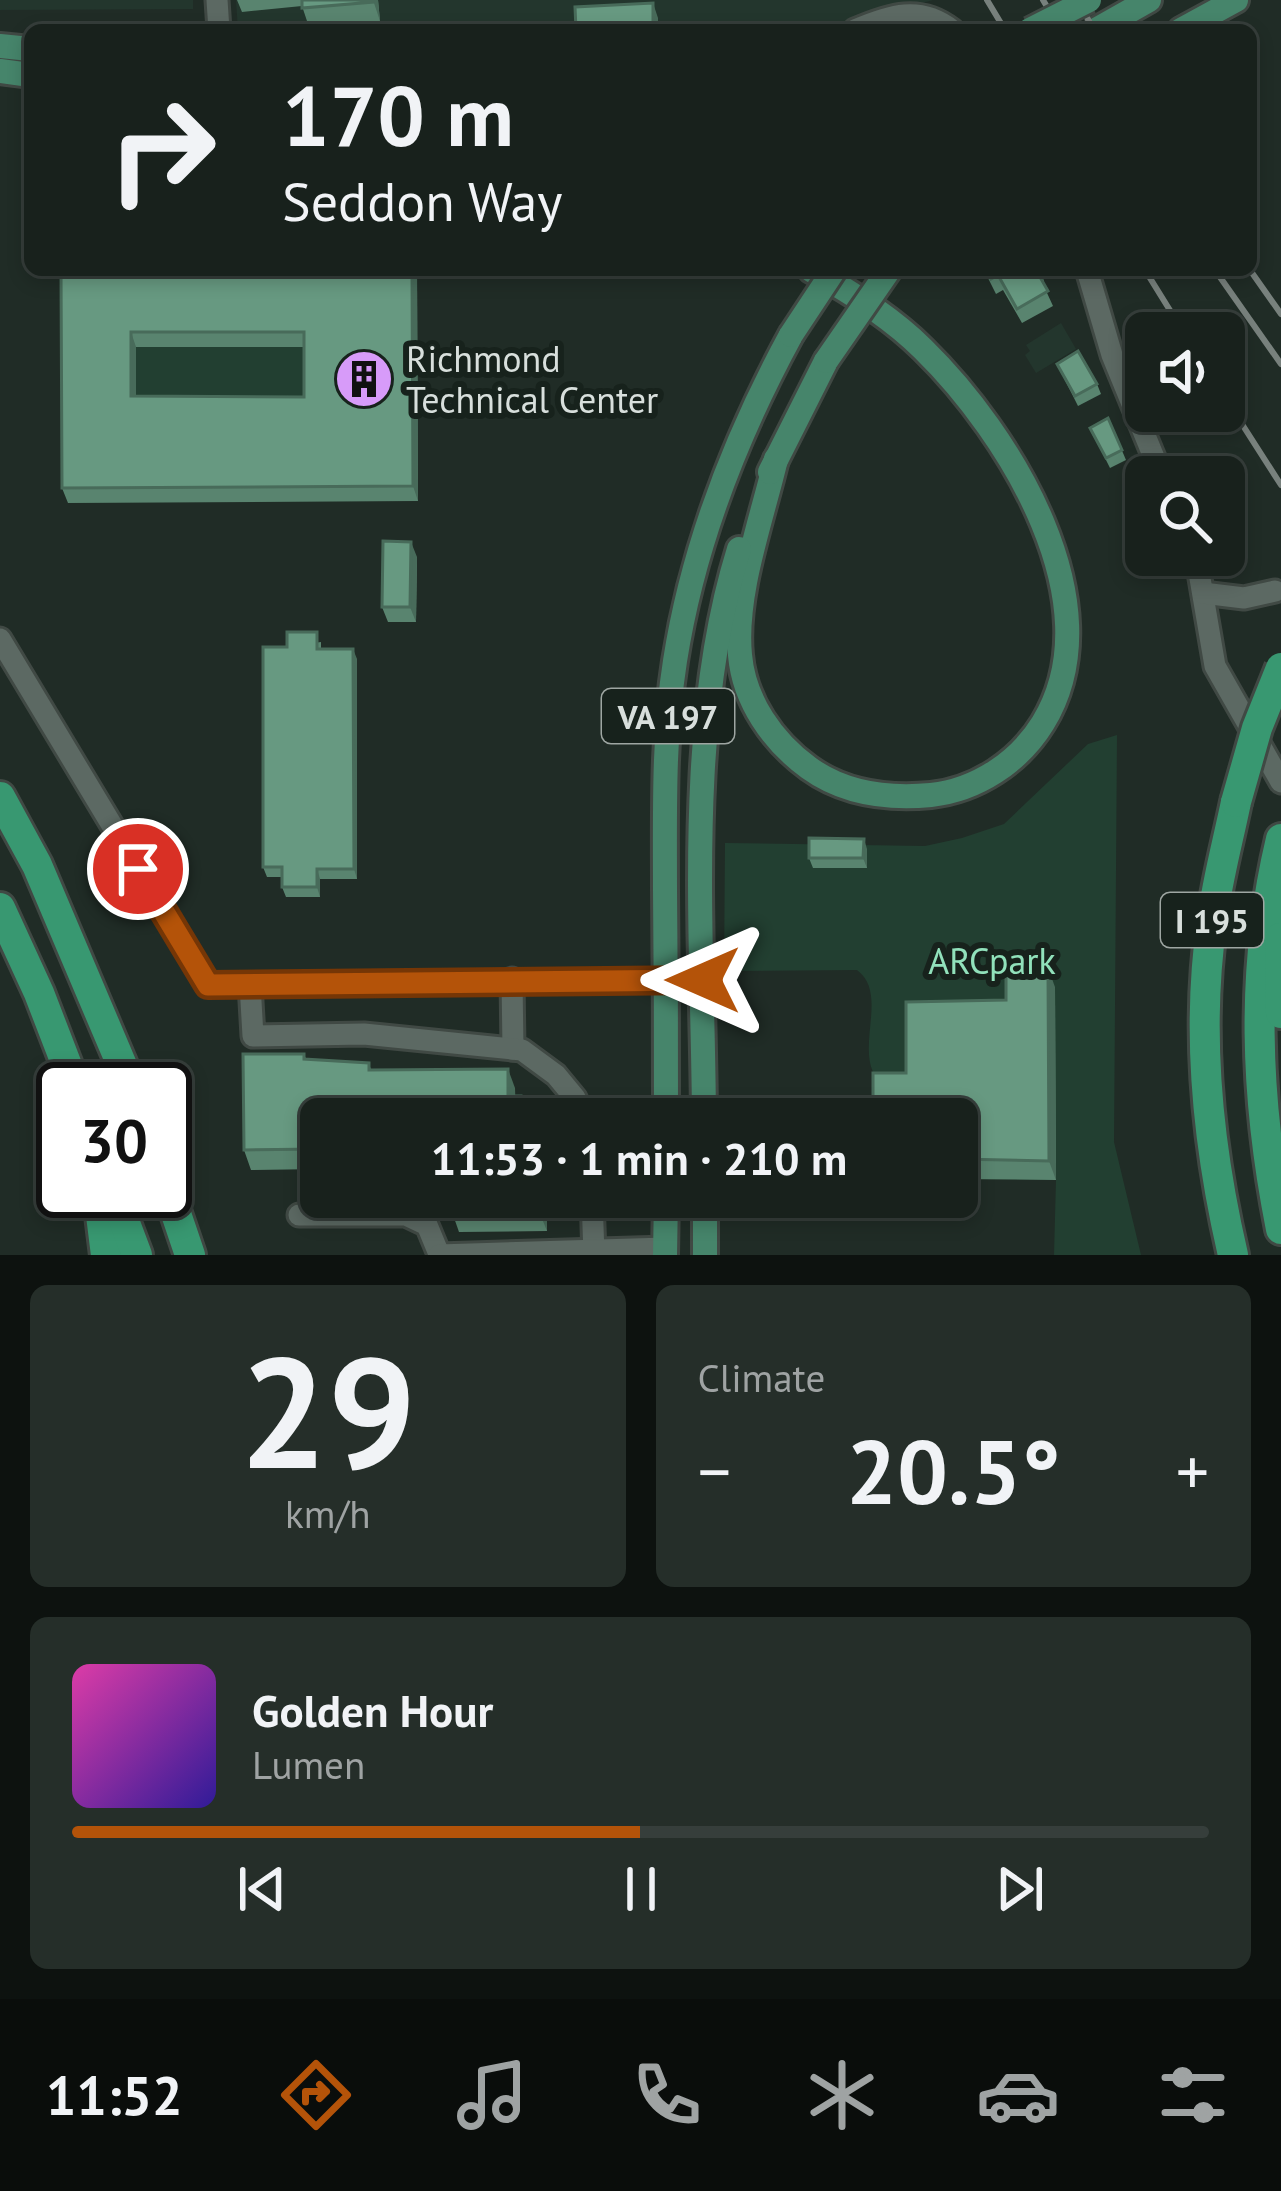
<!DOCTYPE html>
<html lang="en">
<head>
<meta charset="utf-8">
<style>
	body { margin:0; font-family:"PT Sans",sans-serif; background:#252e29; color:#f1f3f6; height:100vh; display:flex; flex-direction:column; font-size:45px; white-space:nowrap }
	* { box-sizing:border-box; margin:0 }
	p { font-size:39px; color:#9fa3a3 }
	.icon { flex:none; width:66px; height:66px; fill:none; stroke:currentColor; stroke-width:2; stroke-linecap:round; stroke-linejoin:round }
	.map { position:relative; height:1255px; overflow:hidden }
	.details { display:flex; flex-direction:column; gap:30px; padding:30px; background:#0d120f; flex:1 }
	.details>* { flex:none }
	.banner { position:absolute; left:24px; top:24px; width:1233px; height:252px; border-radius:18px; box-shadow:0 6px 18px #0003,0 0 0 3px #363e3b; background:#18211c; color:#f1f3f6; overflow:hidden }
	.fabs { position:absolute; left:1125px; top:312px; display:grid; gap:24px }
	.fabs a { display:grid; place-items:center; width:120px; height:120px; border-radius:18px; background:#18211c; box-shadow:0 6px 18px #0003,0 0 0 3px #363e3b; font-size:60px }
	.speed { position:absolute; left:36px; top:1062px; display:flex; gap:24px; font-size:60px; font-weight:700; text-align:center }
	.speed>* { display:grid; place-content:center; width:156px; height:156px; border-radius:50%; background:#18211c; box-shadow:0 6px 18px #0003,0 0 0 3px #363e3b; line-height:1 }
	.speed .limit { border:6px solid #111; border-radius:18px; background:#fff; color:#111 }
	.pin { position:absolute; display:grid; place-items:center; width:102px; height:102px; color:#fff; margin:-51px; border:6px solid #fff; border-radius:50%; box-shadow:0 3px 12px #0007 }
	.me { position:absolute; width:132px; margin:-66px; rotate:270deg; stroke-linejoin:round; filter:drop-shadow(0 0 9px #0008) }
	.turn { display:flex; align-items:center; gap:42px; height:252px; padding:0 60px; font-size:54px }
	.turn .icon { width:156px; height:156px; stroke-width:2.5 }
	.turn b { display:block; font-size:84px; line-height:102px }
	.big { font-size:90px; font-weight:700; line-height:1.1 }
	.details .card { flex:1; display:flex; flex-direction:column; justify-content:center; gap:18px; min-width:0; padding:0 42px; border-radius:18px; background:#252e29 }
	.details .dial { align-items:center; gap:0 }
	.dial b { font-size:156px; line-height:1 }
	.song { display:flex; align-items:center; gap:36px }
	.cover { width:144px; height:144px; border-radius:18px; background:linear-gradient(135deg,hsl(320 70% 55%),hsl(250 70% 35%)) }
	.played { height:12px; border-radius:6px; background:linear-gradient(90deg,#b45309 50%,#363e3b 50%) }
	.keys { display:flex; justify-content:space-around; direction:ltr }
	.heat { display:flex; justify-content:space-between; align-items:center; font-size:66px; direction:ltr }
	.details .tiles { flex:1; display:grid; gap:30px; grid-template-columns:1fr 1fr }
	.card:last-child { grid-column:span 2 }
	.trip { position:absolute; left:300px; top:1098px; width:678px; height:120px; border-radius:18px; background:#18211c; box-shadow:0 6px 18px #0003,0 0 0 3px #363e3b; font-weight:700; line-height:120px; text-align:center }
	.tabs { display:flex; height:192px; justify-content:space-around; align-items:center; background:#0a0d0b; color:#9fa3a3 }
	.tabs .icon { width:84px; height:84px }
	.tabs .on { color:#b45309 }
	.tabs b { font-size:54px; color:#f1f3f6 }
	.map>svg:first-child { display:block }
</style>
</head>
<body>
<div class="map">
<svg width="1281" height="1255" viewBox="0 0 1281 1255">
	<rect width="100%" height="100%" fill="#202c26"/>
	<g fill="#23362d">
		<path d="M0,0H193V9L0,10Z"/>
		<path d="M236,0H933L822,30H238Z"/>
		<path d="M1061,323L1076,349L1036,373L1025,355L1030,351L1026,345Z"/>
	</g>
	<g fill="#223f31">
		<path d="M136,347H310V412L136,411Z"/>
		<path d="M1117,735L1114,1142L1141,1255H1054L1056,1180L957,1179V1119H870V1101L899,1102C891,1093 878,1083 873,1072C859,1041 887,992 857,970L724,971L725,843L925,846L962,838L1004,824L1088,744Z"/>
	</g>
	<g fill="none" stroke-linecap="round" stroke-linejoin="round">
		<defs>
			<g id="minor">
				<path d="M217,0L219,30"/>
				<path d="M855,30C890,15 920,5 952,30"/>
				<path d="M1087,270L1112,355L1162,477"/>
				<path d="M1196,555L1215,666L1281,782"/>
				<path d="M1203,593L1244,598L1275,591"/>
				<path d="M0,639L208,985L703,980"/>
				<path d="M512,979L513,1049"/>
				<path d="M250,984L253,1036L364,1034L522,1050L556,1075L575,1098L585,1119"/>
				<path d="M592,1197L594,1255"/>
				<path d="M299,1215H406L427,1225L439,1254"/>
				<path d="M439,1255L666,1248"/>
			</g>
			<g id="major">
				<path d="M1096,30L1149,0"/>
				<path d="M1181,30L1236,0"/>
				<path d="M0,46L30,49"/>
				<path d="M0,71L30,75"/>
				<path d="M776,459C762,519 734,594 740,655C744,701 773,742 809,768C845,794 888,799 931,795C977,790 1019,762 1043,723C1116,604 1009,433 923,349C891,317 851,292 811,270"/>
				<path d="M770,472L826,361"/>
				<path d="M666,1119C666,1043 666,966 665,890C665,814 663,737 675,661C693,545 735,438 791,335"/>
				<path d="M704,1119C703,935 684,726 739,549"/>
				<path d="M705,1197V1255"/>
				<path d="M665,1255L666,1197"/>
			</g>
			<g id="highway">
				<path d="M0,797L37,865L132,1089"/>
				<path d="M1281,839C1250,969 1255,1098 1281,1229"/>
				<path d="M0,908L39,993L76,1089"/>
				<path d="M1280,938L1281,1013"/>
				<path d="M165,1181L190,1255"/>
				<path d="M98,1191L106,1255"/>
				<path d="M113,1191L137,1255"/>
				<path d="M1233,1255C1208,1147 1196,1031 1212,921C1217,881 1228,841 1236,802"/>
			</g>
		</defs>
		<use href="#minor" stroke="#404944" stroke-width="27"/>
		<use href="#major" stroke="#404944" stroke-width="30"/>
		<use href="#highway" stroke="#404944" stroke-width="36"/>
		<use href="#minor" stroke="#5c6963" stroke-width="21"/>
		<use href="#major" stroke="#46856b" stroke-width="24"/>
		<use href="#highway" stroke="#389871" stroke-width="30"/>
		<g stroke="#78817d" stroke-width="6">
			<path d="M987,0L1005,30"/>
			<path d="M1043,0L1061,30"/>
			<path d="M1077,0L1094,30"/>
			<path d="M1145,270L1184,333"/>
			<path d="M1215,270L1281,364"/>
			<path d="M1250,270L1281,314"/>
			<path d="M1224,396L1281,485"/>
		</g>
		<defs>
			<g id="major-bridge">
				<path d="M1030,30L1089,0"/>
				<path d="M791,335L834,270"/>
				<path d="M826,361L889,270"/>
			</g>
			<path id="highway-bridge" d="M1236,802L1257,728L1281,668"/>
		</defs>
		<use href="#major-bridge" stroke="#404944" stroke-width="30" stroke-linecap="butt"/>
		<use href="#highway-bridge" stroke="#404944" stroke-width="36" stroke-linecap="butt"/>
		<use href="#major-bridge" stroke="#46856b" stroke-width="24"/>
		<use href="#highway-bridge" stroke="#389871" stroke-width="30"/>
	</g>
	<g fill="#59846f" fill-rule="evenodd">
		<path d="M237,0H378L380,21L309,27L302,6L242,12Z"/>
		<path d="M61,270H417L418,501L68,503L62,488ZM136,347H304V397L136,396Z"/>
		<path d="M984,270H1040L1044,281L1042,282L1053,306L1022,323L1003,290L996,294Z"/>
		<path d="M1057,364L1097,384L1101,394L1078,406Z"/>
		<path d="M1108,418L1126,460L1110,468L1090,428Z"/>
		<path d="M417,557L416,622H388L382,607Z"/>
		<path d="M321,642V649L357,659V879H320V897H286L282,887V877H267L263,867L287,647Z"/>
		<path d="M867,849V868H813L809,858Z"/>
		<path d="M1055,987L1056,1180L957,1179V1119L906,1073L1006,1000Z"/>
		<path d="M304,1054L306,1059L369,1063L371,1070L515,1088V1096L528,1119H321V1169L251,1170L244,1150Z"/>
		<path d="M546,1197L547,1231L459,1232L452,1212Z"/>
	</g>
	<g fill="#486b5a">
		<path d="M373,0H378L380,21Z"/>
		<path d="M653,3L658,18V30H653Z"/>
		<path d="M412,270H417L418,501L413,486Z"/>
		<path d="M131,332L136,347V411L131,396Z"/>
		<path d="M411,542L417,557L416,622L410,607Z"/>
		<path d="M353,649L357,659V879L354,869Z"/>
		<path d="M864,839L867,849V868L863,858Z"/>
		<path d="M317,869L320,879V897L317,887Z"/>
		<path d="M1048,968L1055,987L1056,1180L1049,1161Z"/>
		<path d="M508,1069L515,1088L516,1116L508,1096Z"/>
		<path d="M521,1096L528,1116V1119H521Z"/>
		<path d="M539,1197H546L547,1231L539,1211Z"/>
	</g>
	<g fill="#679981" stroke="#486b5a" stroke-width="3" fill-rule="evenodd">
		<path d="M302,0H373V2L302,8Z"/>
		<path d="M653,3V30H576L575,7Z"/>
		<path d="M61,270H412L413,486L62,488ZM131,332H304V397L131,396Z"/>
		<path d="M986,270H1036L1048,291L1017,309L998,275L991,279Z"/>
		<path d="M1078,351L1097,384L1075,396L1057,364Z"/>
		<path d="M1108,418L1122,450L1106,458L1090,428Z"/>
		<path d="M383,541L411,542L410,607H382Z"/>
		<path d="M287,632H317V649H353L354,869H317V887H282V867H263V647H287Z"/>
		<path d="M809,838L864,839L863,858H809Z"/>
		<path d="M1006,968H1048L1049,1161L957,1159V1119H873V1073H906V1002L1006,1000Z"/>
		<path d="M243,1054H304V1059L369,1063V1070L508,1069V1096H521V1119H321V1149L244,1150Z"/>
		<path d="M451,1197H539V1211L452,1212Z"/>
	</g>
	<g fill="none" stroke-linecap="round" stroke-linejoin="round">
		<defs>
			<path id="route" d="M138,869L208,985L703,980"/>
		</defs>
		<use href="#route" stroke="#753606" stroke-width="30"/>
		<use href="#route" stroke="#b45309" stroke-width="21"/>
	</g>
	<defs>
		<symbol id="building-disc" viewBox="-11 -11 22 22"><circle r="9.5" fill="#d79bf9" stroke="#17221c"/><path d="M-4-6H4V6H1V3H-1V6H-4ZM-2.5-4.3h1.7v1.8h-1.7ZM.8-4.3h1.7v1.8H.8ZM-2.5-1h1.7V.8h-1.7ZM.8-1h1.7V.8H.8Z" fill="#111"/></symbol>
	</defs>
	<g fill-rule="evenodd">
		<use href="#building-disc" x="331" y="346" width="66" height="66"/>
	</g>
	<g text-anchor="middle" dominant-baseline="central" stroke-width="12" stroke-linejoin="round" paint-order="stroke">
		<g fill="#17221c" stroke="#9ea6a2" stroke-width="3">
			<rect x="602" y="689" width="132" height="54" rx="9"/>
			<rect x="1161" y="893" width="102" height="54" rx="9"/>
		</g>
		<g font-size="33" font-weight="bold" fill="#d8dfdc">
			<text x="668" y="716">VA 197</text>
			<text x="1212" y="920">I 195</text>
		</g>
		<g font-size="36" fill="#d8dfdc" stroke="#17221c" text-anchor="start">
			<text x="406" y="358">Richmond<tspan x="406" dy="41">Technical Center</tspan></text>
		</g>
		<g font-size="36" fill="#91e1bb" stroke="#17221c">
			<text x="992" y="960">ARCpark</text>
		</g>
	</g>
</svg>
<div class="fabs">
<a><svg class="icon" aria-label="sound" viewBox="0 0 24 24"><path d="M4 9h4l5-4v14l-5-4H4zM17 9q2 3 0 6"/></svg></a>
<a><svg class="icon" aria-label="search" viewBox="0 0 24 24"><circle cx="10" cy="10" r="6"/><path d="M15 15l6 6"/></svg></a>
</div>
<div class="speed"><div class="limit">30</div></div>
<div class="pin" style="left:138px;top:869px;background:#d93025"><svg class="icon" aria-label="arrive" viewBox="0 0 24 24"><path d="M6 21V4h12l-3 4 3 4H6"/></svg></div>
<svg class="me" style="left:703px;top:980px" viewBox="-20 -20 40 40"><path d="M0-17L14 15 0 8-14 15z" fill="#b45309" stroke="#fff" stroke-width="4"/></svg>
<div class="trip">11:53 · 1 min · 210 m</div>
<div class="banner">
<div class="turn"><svg class="icon" aria-label="right" viewBox="0 0 24 24"><path d="M7 20v-9h11M14 6l5 5-5 5"/></svg><div><b>170 m</b>Seddon Way</div></div>
</div>
</div>
<section class="details">
<div class="tiles">
<div class="card dial"><b>29</b><p>km/h</p></div>
<div class="card"><p>Climate</p>
<div class="heat"><a>−</a><b class="big">20.5°</b><a>+</a></div>
</div>
<div class="card">
<div class="song"><i class="cover"></i><div><b>Golden Hour</b><p>Lumen</p></div></div>
<div class="played"></div>
<div class="keys"><svg class="icon" aria-label="previous" viewBox="0 0 24 24"><path d="M18 5L8 12l10 7zM5 5v14"/></svg><svg class="icon" aria-label="pause" viewBox="0 0 24 24"><path d="M8 5v14M16 5v14"/></svg><svg class="icon" aria-label="next" viewBox="0 0 24 24"><path d="M6 5l10 7-10 7zM19 5v14"/></svg></div>
</div>
</div>
</section>
<nav class="tabs">
<b>11:52</b>
<svg class="icon on" aria-label="directions" viewBox="0 0 24 24"><path d="M12 3l9 9-9 9-9-9zM9 14v-3h6M13 9l2 2-2 2"/></svg>
<svg class="icon" aria-label="music" viewBox="0 0 24 24"><path d="M9 18V5l10-2v13"/><circle cx="6" cy="18" r="3"/><circle cx="16" cy="16" r="3"/></svg>
<svg class="icon" aria-label="phone" viewBox="0 0 24 24"><path d="M5 4h4l2 5-3 2q2 4 5 5l2-3 5 2v4C11 20 4 13 5 4z"/></svg>
<svg class="icon" aria-label="climate" viewBox="0 0 24 24"><path d="M12 3v18M4 7l16 10M4 17L20 7"/></svg>
<svg class="icon" aria-label="car" viewBox="0 0 24 24"><path d="M5 17H2v-5l4-1 3-4h7l3 4 3 1v5h-3M9 17h6M6 11h13"/><circle cx="7" cy="17" r="2"/><circle cx="17" cy="17" r="2"/></svg>
<svg class="icon" aria-label="filters" viewBox="0 0 24 24"><path d="M4 7h16M4 17h16"/><circle cx="9" cy="7" r="2"/><circle cx="15" cy="17" r="2"/></svg>
</nav>
</body>
</html>
